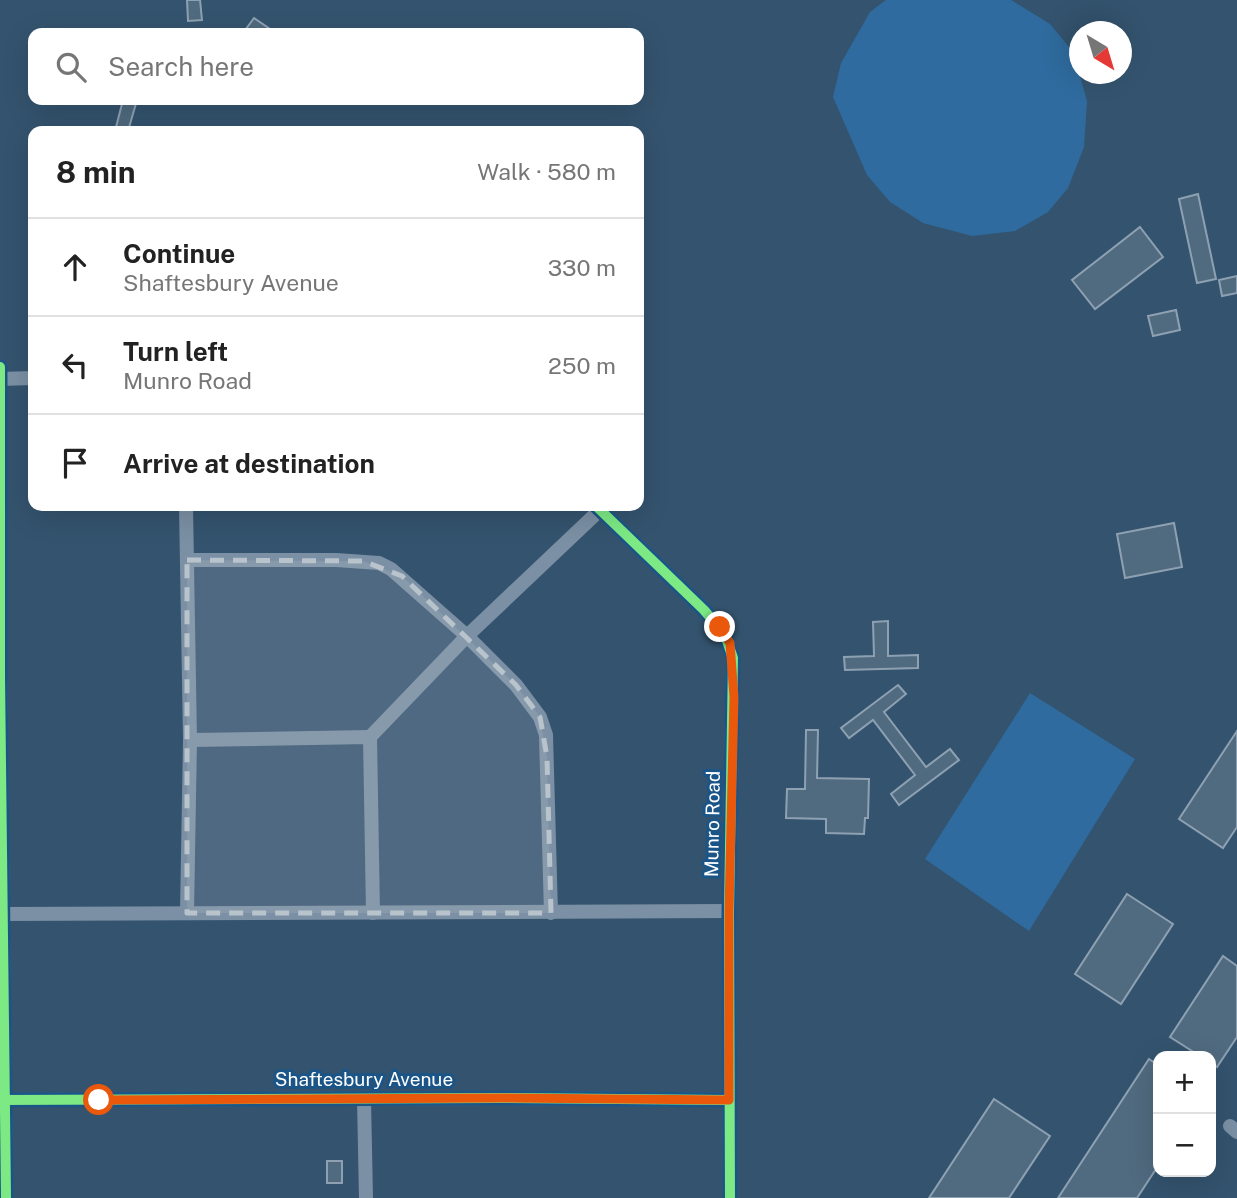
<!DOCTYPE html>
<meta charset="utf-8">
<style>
:root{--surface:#fff;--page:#f6f6f6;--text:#222;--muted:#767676;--line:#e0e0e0}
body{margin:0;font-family:"Public Sans",sans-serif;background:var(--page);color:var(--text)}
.controls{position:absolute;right:21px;bottom:21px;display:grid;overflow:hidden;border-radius:14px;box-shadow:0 7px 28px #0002}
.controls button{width:63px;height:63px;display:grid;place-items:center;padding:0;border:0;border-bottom:2px solid var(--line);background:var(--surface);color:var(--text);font:35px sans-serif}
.compass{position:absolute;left:1069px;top:21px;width:63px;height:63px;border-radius:50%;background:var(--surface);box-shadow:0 7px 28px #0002;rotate:142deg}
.stop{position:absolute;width:21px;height:21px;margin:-16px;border:5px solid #ea580c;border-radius:50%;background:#fff}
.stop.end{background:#ea580c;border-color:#fff;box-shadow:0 2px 7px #0008}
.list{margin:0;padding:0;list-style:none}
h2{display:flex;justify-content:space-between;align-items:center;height:91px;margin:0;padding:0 28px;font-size:30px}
h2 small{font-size:23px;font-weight:400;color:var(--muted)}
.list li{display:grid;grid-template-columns:46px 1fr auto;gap:21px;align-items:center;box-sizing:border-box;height:98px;padding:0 28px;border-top:2px solid var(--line)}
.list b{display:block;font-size:26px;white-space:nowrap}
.list p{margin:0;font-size:23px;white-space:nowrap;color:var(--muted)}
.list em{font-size:23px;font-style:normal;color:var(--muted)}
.icon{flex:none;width:38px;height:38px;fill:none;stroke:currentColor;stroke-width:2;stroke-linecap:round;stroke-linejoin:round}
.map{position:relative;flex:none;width:1237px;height:1198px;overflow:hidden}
.search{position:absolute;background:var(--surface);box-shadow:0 7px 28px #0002;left:28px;top:28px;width:616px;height:77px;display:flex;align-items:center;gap:18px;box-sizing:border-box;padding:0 24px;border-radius:14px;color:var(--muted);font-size:26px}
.panel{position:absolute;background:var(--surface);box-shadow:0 7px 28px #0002;left:28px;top:126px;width:616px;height:385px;border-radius:14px}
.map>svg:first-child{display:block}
.green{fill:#2f6b9e}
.building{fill:#506a7f;stroke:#8ea1b2;stroke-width:2}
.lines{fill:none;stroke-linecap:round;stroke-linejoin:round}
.street{stroke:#7b90a4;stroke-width:14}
.cycleway-casing{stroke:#1b5587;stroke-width:15}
.cycleway{stroke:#7ce984;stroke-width:10}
.route{stroke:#ea580c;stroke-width:9}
.marked{fill:#b8c3cc;fill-opacity:0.2;stroke:#b8c3cc;stroke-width:5;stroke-dasharray:14 9;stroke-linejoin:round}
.labels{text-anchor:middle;stroke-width:6;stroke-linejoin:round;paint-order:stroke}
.street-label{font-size:19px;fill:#fff;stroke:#1b5587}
</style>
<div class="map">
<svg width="1237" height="1198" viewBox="0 0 1237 1198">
<rect width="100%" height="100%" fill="#34536e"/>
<g class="green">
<path d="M886,0H1011L1050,24L1073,52L1087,101L1084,147L1068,188L1048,212L1015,231L972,236L923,223L890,202L867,175L833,97L841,63L870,12Z"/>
<path d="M1030,693L1135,759L1029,931L925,859Z"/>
</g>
<g class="building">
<path d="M187,0H200L202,20L188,21Z"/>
<path d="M254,18L276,33H243Z"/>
<path d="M123,100H137L128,131H115Z"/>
<path d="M1198,194L1216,279L1197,283L1179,199Z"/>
<path d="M1140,227L1163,257L1095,309L1072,280Z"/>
<path d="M1237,276V293L1222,296L1219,280Z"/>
<path d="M1176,310L1180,330L1153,336L1148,316Z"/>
<path d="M1174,523L1182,567L1125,578L1117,534Z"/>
<path d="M888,621V656L918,655V668L845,670L844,657L874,656L873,622Z"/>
<path d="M898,685L906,694L884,712L926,767L950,749L959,760L899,805L891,794L915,775L873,720L849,738L841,728Z"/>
<path d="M806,730H818L817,778L869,779L868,818H865L864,834L826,833V819L786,818L787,789H805Z"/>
<path d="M1237,731V827L1223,848L1179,819Z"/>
<path d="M1127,894L1173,924L1121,1004L1075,974Z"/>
<path d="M1223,956L1237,966V1037L1217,1067L1211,1063V1056H1200L1170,1037Z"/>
<path d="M1149,1059L1158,1065V1166L1137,1198H1058Z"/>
<path d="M994,1099L1050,1136L1009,1198H929Z"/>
<rect x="327" y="1161" width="15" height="22"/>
</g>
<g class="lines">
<g class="street">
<path d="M0,367V677L6,1198"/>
<path d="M0,379L33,378"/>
<path d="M186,506L190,740L187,913"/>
<path d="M596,506L704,610L725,635L733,658L729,911L730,1198"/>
<path d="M187,560H336L379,563L391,569L467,636L516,685L540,717L546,735L551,913"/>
<path d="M370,737L467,636L600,510"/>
<path d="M190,740L370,737L373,913"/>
<path d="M3,914L729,911"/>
<path d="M364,1099L366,1198"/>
<path d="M0,1100L497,1098L729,1100"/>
<path d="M1230,1126L1237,1132"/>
</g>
<defs>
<g id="cycleway">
<path d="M0,367V677L6,1198"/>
<path d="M596,506L704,610L725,635L733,658L729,911L730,1198"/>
<path d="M0,1100L497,1098L729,1100"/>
</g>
</defs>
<use href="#cycleway" class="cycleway-casing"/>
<use href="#cycleway" class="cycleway"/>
</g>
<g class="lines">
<path class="route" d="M99,1100L497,1098L729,1100V911L734,697L730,643L720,627"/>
</g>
<path class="marked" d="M187,560L363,561L402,576L516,685L540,717L547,757L551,913H187Z"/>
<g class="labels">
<g class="street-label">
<text transform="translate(712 824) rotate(-89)" y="7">Munro Road</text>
<text x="364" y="1086">Shaftesbury Avenue</text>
</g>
</g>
</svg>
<div class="controls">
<button>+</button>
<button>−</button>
</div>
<svg class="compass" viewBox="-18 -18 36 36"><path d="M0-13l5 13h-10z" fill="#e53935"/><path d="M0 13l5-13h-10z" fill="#767676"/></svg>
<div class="stop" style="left:99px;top:1100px"></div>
<div class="stop end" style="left:720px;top:627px"></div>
<div class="search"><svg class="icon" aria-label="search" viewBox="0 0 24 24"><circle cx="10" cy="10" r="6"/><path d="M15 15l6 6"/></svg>Search here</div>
<section class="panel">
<h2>8 min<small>Walk · 580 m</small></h2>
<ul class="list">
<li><svg class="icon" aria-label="ahead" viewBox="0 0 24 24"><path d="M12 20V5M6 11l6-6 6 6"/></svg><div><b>Continue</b><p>Shaftesbury Avenue</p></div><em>330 m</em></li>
<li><svg class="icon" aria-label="left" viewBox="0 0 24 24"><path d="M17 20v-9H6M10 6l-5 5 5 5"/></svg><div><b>Turn left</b><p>Munro Road</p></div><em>250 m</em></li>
<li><svg class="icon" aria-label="arrive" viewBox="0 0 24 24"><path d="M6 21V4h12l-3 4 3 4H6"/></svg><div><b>Arrive at destination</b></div></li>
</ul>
</section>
</div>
